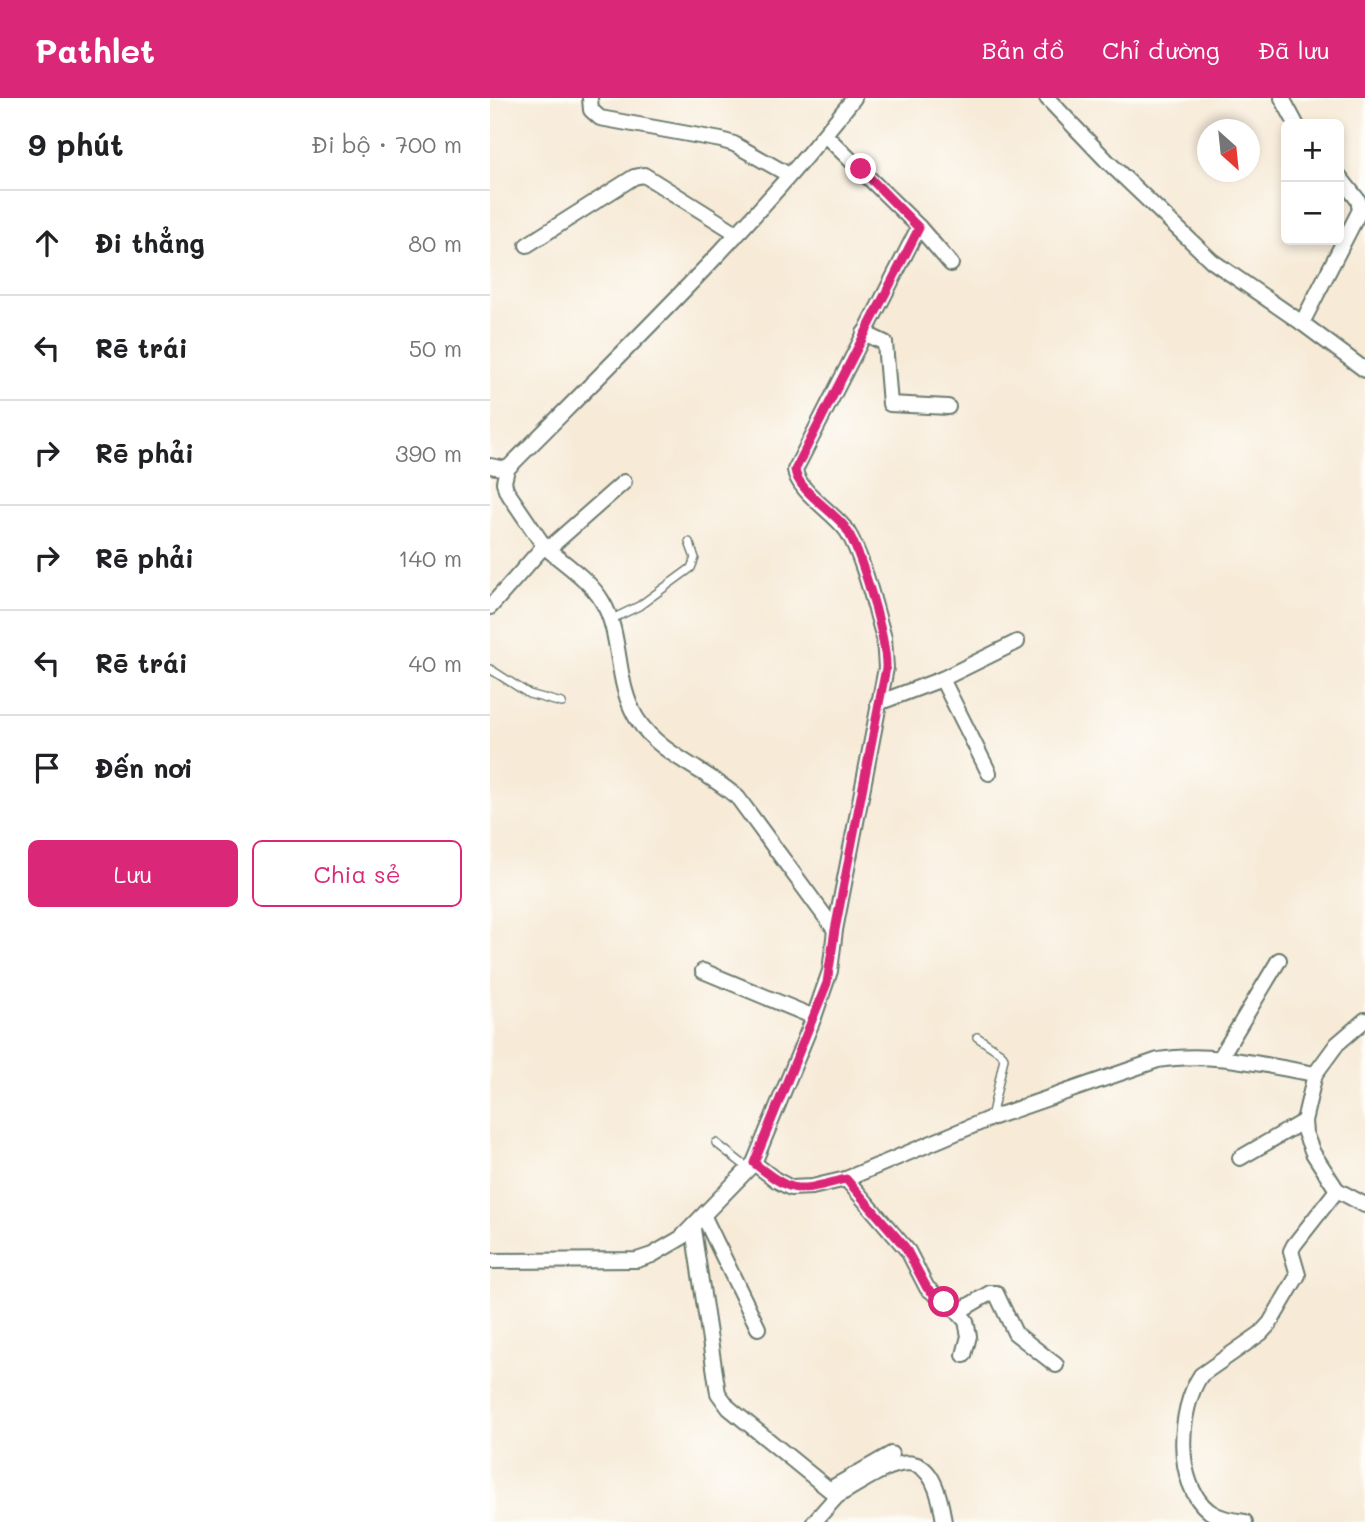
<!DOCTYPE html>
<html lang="vi">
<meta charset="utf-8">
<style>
:root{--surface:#fff;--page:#f6f6f6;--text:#202124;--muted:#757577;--line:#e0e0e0;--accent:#db2777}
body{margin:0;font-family:Mali,sans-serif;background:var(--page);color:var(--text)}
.controls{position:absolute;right:21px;top:21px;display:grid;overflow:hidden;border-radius:10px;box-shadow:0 4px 10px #0003}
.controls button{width:63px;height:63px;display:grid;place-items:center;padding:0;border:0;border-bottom:2px solid var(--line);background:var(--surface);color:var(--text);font:35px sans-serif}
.compass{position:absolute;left:707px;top:21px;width:63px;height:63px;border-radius:50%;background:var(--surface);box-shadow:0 4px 10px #0003;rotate:153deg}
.stop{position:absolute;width:21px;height:21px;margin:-16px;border:5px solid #db2777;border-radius:50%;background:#fff}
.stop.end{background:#db2777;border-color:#fff;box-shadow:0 2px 7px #0008}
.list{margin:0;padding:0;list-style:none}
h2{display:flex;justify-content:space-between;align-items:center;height:91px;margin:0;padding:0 28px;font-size:30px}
h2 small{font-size:23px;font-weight:400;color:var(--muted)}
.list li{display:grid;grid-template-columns:46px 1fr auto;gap:21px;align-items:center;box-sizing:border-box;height:105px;padding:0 28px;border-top:2px solid var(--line)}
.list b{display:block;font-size:26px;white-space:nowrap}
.list em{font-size:23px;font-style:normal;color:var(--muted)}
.actions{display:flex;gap:14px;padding:21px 28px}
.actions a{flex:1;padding:16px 0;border:2px solid var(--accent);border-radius:10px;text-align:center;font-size:24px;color:var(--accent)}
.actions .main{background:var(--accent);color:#fff}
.icon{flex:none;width:38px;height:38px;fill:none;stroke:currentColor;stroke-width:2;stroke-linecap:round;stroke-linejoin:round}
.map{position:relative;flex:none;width:875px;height:1424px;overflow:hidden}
header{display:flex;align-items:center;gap:42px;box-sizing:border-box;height:98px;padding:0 35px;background:var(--accent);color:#fff}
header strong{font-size:33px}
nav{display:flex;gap:38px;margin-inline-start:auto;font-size:24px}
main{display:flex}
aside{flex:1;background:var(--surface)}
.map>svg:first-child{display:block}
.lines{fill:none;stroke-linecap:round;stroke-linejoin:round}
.service-casing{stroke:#6b7a6d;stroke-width:10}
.minor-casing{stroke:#6b7a6d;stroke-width:18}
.service{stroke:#fff;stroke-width:7}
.minor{stroke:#fff;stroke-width:14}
.route{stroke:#db2777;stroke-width:9}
</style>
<header>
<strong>Pathlet</strong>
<nav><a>Bản đồ</a><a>Chỉ đường</a><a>Đã lưu</a></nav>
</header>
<main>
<aside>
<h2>9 phút<small>Đi bộ · 700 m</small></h2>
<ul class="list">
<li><svg class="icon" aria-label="ahead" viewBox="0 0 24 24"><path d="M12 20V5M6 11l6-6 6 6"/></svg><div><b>Đi thẳng</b></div><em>80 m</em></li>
<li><svg class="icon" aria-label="left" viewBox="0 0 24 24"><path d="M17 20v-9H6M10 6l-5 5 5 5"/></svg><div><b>Rẽ trái</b></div><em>50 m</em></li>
<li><svg class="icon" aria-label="right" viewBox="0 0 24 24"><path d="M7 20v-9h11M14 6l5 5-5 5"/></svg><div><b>Rẽ phải</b></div><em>390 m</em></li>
<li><svg class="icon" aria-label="right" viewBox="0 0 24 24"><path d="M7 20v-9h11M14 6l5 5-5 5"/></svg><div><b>Rẽ phải</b></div><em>140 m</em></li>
<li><svg class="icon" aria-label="left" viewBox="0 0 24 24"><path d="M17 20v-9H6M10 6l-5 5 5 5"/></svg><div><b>Rẽ trái</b></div><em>40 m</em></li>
<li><svg class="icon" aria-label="arrive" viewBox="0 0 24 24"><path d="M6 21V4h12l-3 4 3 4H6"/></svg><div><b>Đến nơi</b></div></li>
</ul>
<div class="actions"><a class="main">Lưu</a><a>Chia sẻ</a></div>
</aside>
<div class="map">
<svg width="875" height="1424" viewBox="0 0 875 1424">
<rect width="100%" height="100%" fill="#fdfcf7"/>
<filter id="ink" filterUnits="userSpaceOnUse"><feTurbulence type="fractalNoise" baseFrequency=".0143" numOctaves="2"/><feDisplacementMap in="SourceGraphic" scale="14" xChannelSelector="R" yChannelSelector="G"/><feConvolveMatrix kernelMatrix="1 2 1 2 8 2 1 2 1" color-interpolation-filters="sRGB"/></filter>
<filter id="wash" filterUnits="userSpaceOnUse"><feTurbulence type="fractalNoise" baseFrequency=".00686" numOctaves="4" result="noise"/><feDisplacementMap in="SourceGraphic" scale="28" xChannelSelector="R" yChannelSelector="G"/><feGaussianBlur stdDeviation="1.57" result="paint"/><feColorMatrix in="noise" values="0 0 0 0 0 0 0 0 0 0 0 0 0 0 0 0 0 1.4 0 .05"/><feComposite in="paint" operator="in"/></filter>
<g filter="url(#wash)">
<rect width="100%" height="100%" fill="#f7ead7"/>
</g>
<g filter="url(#ink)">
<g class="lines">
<defs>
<g id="service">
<path d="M120,522L149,508L201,470L205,460L199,444"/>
<path d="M0,571L39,596L72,605"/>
<path d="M487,939L511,955L514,960L501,1020"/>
<path d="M226,1045L258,1070"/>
</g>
<g id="minor">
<path d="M100,0L101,12L110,20L231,42L244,46L299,77"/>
<path d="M557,0L617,63L722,163L812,225L875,272"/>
<path d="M792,0L806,26"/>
<path d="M429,129L461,166"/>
<path d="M37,147L144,79L154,77L248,136"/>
<path d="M812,225L870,112L868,102L849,78"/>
<path d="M374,235L395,245L400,306L458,309"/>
<path d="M0,368L17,371C136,251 259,133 364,0"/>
<path d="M54,448C73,465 99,481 112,503C133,537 124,584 147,621C171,658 216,671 248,700L345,832"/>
<path d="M58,451L134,384"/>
<path d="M0,509L54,448L16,392L14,384L17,371"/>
<path d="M452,581L499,675"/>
<path d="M388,605L452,581L527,544"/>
<path d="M213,873L324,919"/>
<path d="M875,922L847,946L825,976L814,1023L815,1035L823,1055L847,1092L875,1107"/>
<path d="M730,960L789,862"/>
<path d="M750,1060L814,1023"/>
<path d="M264,1065L286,1082L301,1090L322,1089L356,1081L501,1020L668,962C721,953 773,967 825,976"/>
<path d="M356,1081L418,1153L437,1190L468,1214L476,1223L479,1238L474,1257"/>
<path d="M214,1119L268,1230"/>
<path d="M203,1131L228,1295L239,1310L347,1398L324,1424"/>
<path d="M0,1163L147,1162L162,1157L191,1140L264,1065L324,919L340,873L345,832L396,570L394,540C385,510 373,458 357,433C344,414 308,394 305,372L429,129L335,37"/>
<path d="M468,1214L500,1195H506L525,1235L566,1267"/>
<path d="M345,1388L401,1356"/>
<path d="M347,1398C402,1366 441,1334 454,1424"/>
<path d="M755,1424C743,1422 730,1421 719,1413C684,1386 688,1311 711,1277L771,1235L780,1225L808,1177L801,1153L804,1147L847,1092"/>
</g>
</defs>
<use href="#service" class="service-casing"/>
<use href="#minor" class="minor-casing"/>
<use href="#service" class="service"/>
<use href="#minor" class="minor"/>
</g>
</g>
<g class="lines" filter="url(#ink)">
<path class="route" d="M371,71L429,130L305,372C308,393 342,412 355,429C371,452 397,542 396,570L345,832L337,885L264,1065C305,1098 307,1093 356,1081L415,1149L437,1190L454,1204"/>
</g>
</svg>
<div class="controls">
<button>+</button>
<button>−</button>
</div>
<svg class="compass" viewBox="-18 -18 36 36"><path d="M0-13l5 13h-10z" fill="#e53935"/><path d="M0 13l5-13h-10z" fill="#757577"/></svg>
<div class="stop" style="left:454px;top:1204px"></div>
<div class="stop end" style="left:371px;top:71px"></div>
</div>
</main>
